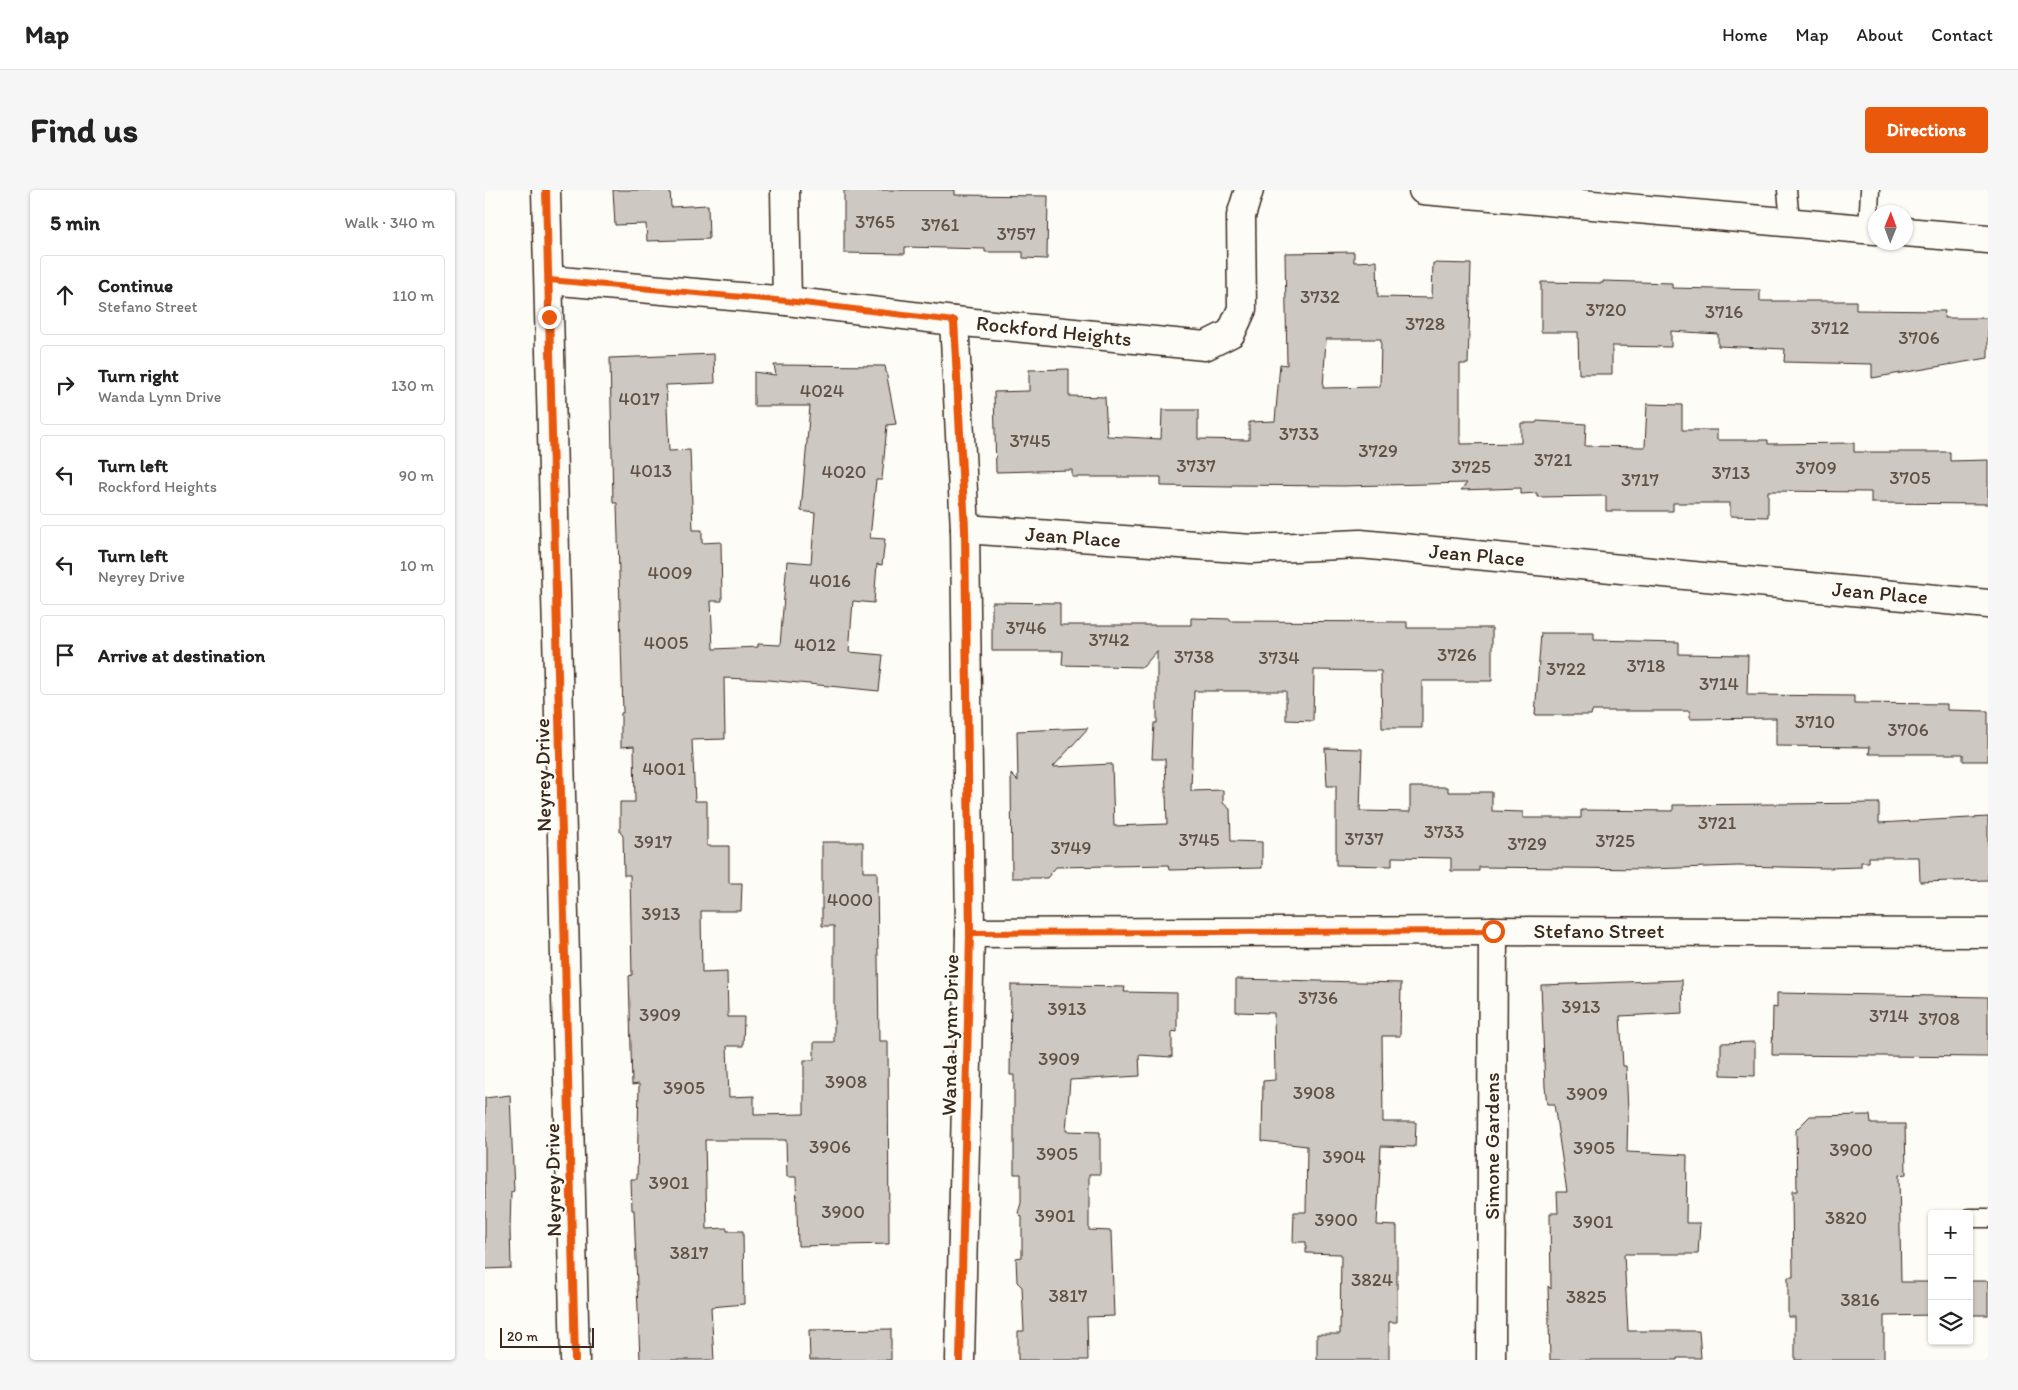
<!DOCTYPE html>
<meta charset="utf-8">
<style>
:root{--surface:#fff;--page:#f6f6f6;--text:#222;--muted:#767676;--line:#e0e0e0;--accent:#ea580c}
body{margin:0;font-family:Itim,sans-serif;background:var(--page);color:var(--text)}
.controls{position:absolute;right:15px;bottom:15px;display:grid;overflow:hidden;border-radius:5px;box-shadow:0 1px 4px #0004}
.controls button{width:45px;height:45px;display:grid;place-items:center;padding:0;border:0;border-bottom:1px solid var(--line);background:var(--surface);color:var(--text);font:25px sans-serif}
.compass{position:absolute;left:1383px;top:15px;width:45px;height:45px;border-radius:50%;background:var(--surface);box-shadow:0 1px 4px #0004;rotate:1deg}
.scale{position:absolute;left:15px;bottom:12px;width:94px;box-sizing:border-box;padding-left:5px;border:2px solid #3b2a1e;border-top:0;font-size:14px;line-height:18px;white-space:nowrap;color:#3b2a1e;-webkit-text-stroke:4px #fdfcf7;paint-order:stroke}
.stop{position:absolute;width:15px;height:15px;margin:-11px;border:4px solid #ea580c;border-radius:50%;background:#fff}
.stop.end{background:#ea580c;border-color:#fff;box-shadow:0 1px 5px #0008}
.list{margin:0;padding:0;list-style:none}
h2{display:flex;justify-content:space-between;align-items:center;height:65px;margin:0;padding:0 20px;font-size:21px}
h2 small{font-size:16px;font-weight:400;color:var(--muted)}
.list li{display:grid;grid-template-columns:32px 1fr auto;gap:15px;align-items:center;box-sizing:border-box;height:80px;margin:0 10px 10px;padding:0 10px;border:1px solid var(--line);border-radius:5px}
.list b{display:block;font-size:19px;white-space:nowrap}
.list p{margin:0;font-size:16px;white-space:nowrap;color:var(--muted)}
.list em{font-size:16px;font-style:normal;color:var(--muted)}
.icon{flex:none;width:28px;height:28px;fill:none;stroke:currentColor;stroke-width:2;stroke-linecap:round;stroke-linejoin:round}
.map{position:relative;flex:none;width:1503px;height:1170px;overflow:hidden;border-radius:5px}
header{display:flex;align-items:center;gap:30px;box-sizing:border-box;height:70px;padding:0 25px;background:var(--surface);border-bottom:1px solid var(--line)}
header strong{font-size:24px}
nav{display:flex;gap:28px;margin-inline-start:auto;font-size:18px}
.intro{display:flex;align-items:center;justify-content:space-between;box-sizing:border-box;height:120px;padding:0 30px}
h1{margin:0;font-size:35px}
.button{padding:12px 22px;border-radius:5px;background:var(--accent);color:#fff;font-size:18px;font-weight:700}
main{display:flex;gap:30px;padding:0 30px}
aside{flex:1;background:var(--surface);border-radius:5px;box-shadow:0 1px 4px #0004}
.map>svg:first-child{display:block}
.building{fill:#cdc8c2;stroke:#3b2a1e;fill-rule:evenodd}
.lines{fill:none;stroke-linecap:round;stroke-linejoin:round}
.service-casing{stroke:#3b2a1e;stroke-width:21}
.minor-casing{stroke:#3b2a1e;stroke-width:31}
.service{stroke:#fdfcf7;stroke-width:18}
.minor{stroke:#fdfcf7;stroke-width:28}
.cycleway-casing{stroke:#fdfcf7;stroke-width:11}
.cycleway{stroke:#e8590c;stroke-width:8}
.route{stroke:#ea580c;stroke-width:6}
.labels{text-anchor:middle;stroke-width:4.5;stroke-linejoin:round;paint-order:stroke}
.number-label{font-size:19px;fill:#605247}
.street-label{font-size:21px;fill:#3b2a1e;stroke:#fdfcf7}
</style>
<header>
<strong>Map</strong>
<nav><a>Home</a><a>Map</a><a>About</a><a>Contact</a></nav>
</header>
<div class="intro"><h1>Find us</h1><a class="button">Directions</a></div>
<main>
<aside>
<h2>5 min<small>Walk · 340 m</small></h2>
<ul class="list">
<li><svg class="icon" aria-label="ahead" viewBox="0 0 24 24"><path d="M12 20V5M6 11l6-6 6 6"/></svg><div><b>Continue</b><p>Stefano Street</p></div><em>110 m</em></li>
<li><svg class="icon" aria-label="right" viewBox="0 0 24 24"><path d="M7 20v-9h11M14 6l5 5-5 5"/></svg><div><b>Turn right</b><p>Wanda Lynn Drive</p></div><em>130 m</em></li>
<li><svg class="icon" aria-label="left" viewBox="0 0 24 24"><path d="M17 20v-9H6M10 6l-5 5 5 5"/></svg><div><b>Turn left</b><p>Rockford Heights</p></div><em>90 m</em></li>
<li><svg class="icon" aria-label="left" viewBox="0 0 24 24"><path d="M17 20v-9H6M10 6l-5 5 5 5"/></svg><div><b>Turn left</b><p>Neyrey Drive</p></div><em>10 m</em></li>
<li><svg class="icon" aria-label="arrive" viewBox="0 0 24 24"><path d="M6 21V4h12l-3 4 3 4H6"/></svg><div><b>Arrive at destination</b></div></li>
</ul>
</aside>
<div class="map">
<svg width="1503" height="1170" viewBox="0 0 1503 1170">
<rect width="100%" height="100%" fill="#fdfcf7"/>
<filter id="ink" filterUnits="userSpaceOnUse"><feTurbulence type="fractalNoise" baseFrequency=".02" numOctaves="2"/><feDisplacementMap in="SourceGraphic" scale="10" xChannelSelector="R" yChannelSelector="G"/><feConvolveMatrix kernelMatrix="1 2 1 2 8 2 1 2 1" color-interpolation-filters="sRGB"/></filter>
<g filter="url(#ink)">
<g class="building">
<path d="M128,0H185L186,17L223,15L224,49L162,51L161,34L130,35Z"/>
<path d="M359,0H470V5L563,6L562,69L538,68V62H500V59L420,57V64L359,63Z"/>
<path d="M869,62V72L892,71L893,107L947,108L948,73L986,74L983,174H975V254L1036,253V233H1051L1052,231L1101,234L1100,256L1160,257L1162,214L1197,215V240H1232V250H1283V254L1369,253V262H1465V271L1503,270V314L1386,313V302L1283,301V327L1245,326V313H1188V321H1121V306L1052,307V303L1036,304V298L976,300L982,293L858,296L747,295V297L676,296V287H587V280L511,282L509,202L544,201V180L584,179V206L620,207L622,246L676,249L677,220H713V249L764,250V232L790,231L795,174L802,175L800,63ZM841,149H896L895,197L838,198Z"/>
<path d="M1118,91L1187,93V98L1275,100V111H1371V120L1460,121L1459,128H1503V168L1387,188V174L1299,172L1300,159L1233,156V144L1186,141V157L1127,156V184H1094L1093,142H1056V92L1118,93Z"/>
<path d="M229,164L230,193L181,195L184,261L205,260L208,340H217V353L236,352L237,411H226L228,459L273,457V454L295,455L302,371L326,373L330,323L316,321L325,216H269V182L291,185L289,175L400,176L411,234L402,235L397,290H391L385,348L400,349L397,375L392,374L389,413L368,411L364,462L398,465L394,501L284,490L239,488L240,549L207,550L210,611H222V656H244V693H257L256,721H216L217,783L242,782L243,827H259L258,856H242L244,907L269,906V925L319,924V870H329V852H349V736H337V652H378V682H392L394,851H403L404,1054L313,1056L311,987H302L301,950H220L222,1039L242,1038V1041H258L259,1114L226,1117L229,1170H155L149,1020H147L146,989H152L154,894L147,895L144,786L147,785L145,685H139L138,646L135,642V612H150L149,556L136,557V523H138L132,313H128L125,168Z"/>
<path d="M507,412L575,413V435H706V428L745,429V431L922,432V438H1007V491H937V538H897L896,481L829,480L828,531L801,530V501H709L706,601L738,600V613L745,619L746,651L777,652V678L684,680L683,675L571,677L562,688H527L526,584L533,591L532,541L603,538L568,577L627,574L629,636L682,634L680,569H667L669,533H672V461L658,477L577,475L578,461H507Z"/>
<path d="M1056,443H1109V450L1194,452V464L1263,465L1262,505L1369,506V513L1462,514V520L1503,521V571H1478V564H1384L1385,557L1291,556V528L1205,529V521H1107L1106,525H1050Z"/>
<path d="M840,558L877,559L875,621L925,622V597H963V602H1007V621L1038,622V628H1096V620L1188,621V615L1394,613V633L1503,627V690L1435,692L1434,667H1384V672H1376V677L1342,678L1253,676L1164,679L994,677V681H966V668L907,667V676L851,675V596H842Z"/>
<path d="M751,789L916,793L915,846H897L898,932H931L930,957L896,956L892,1035L912,1036V1132H904V1170H832V1144H855L856,1064L821,1063V1052H808L809,1022H821L822,956L777,951L778,891L790,890L789,823L751,822Z"/>
<path d="M1197,790L1198,823L1135,826L1138,876H1141L1143,921L1142,962L1202,965L1201,1033H1215L1213,1064H1139L1143,1141H1214L1216,1168H1192V1170H1065L1063,1096L1066,1099L1065,1023H1073L1072,1002H1082L1069,914H1062L1060,897L1056,795Z"/>
<path d="M526,795L640,797L639,802L692,803V842L687,841V867L654,865L655,886L585,890L581,941L615,942V984H604V1040L626,1041L629,1126L602,1127L603,1170H533V1141H539L537,1097L532,1092L531,1068L537,1067V1027L533,1023L536,1013V984H529V885H525Z"/>
<path d="M1292,803L1503,807V867L1287,865L1288,817L1292,818Z"/>
<path d="M1270,852V886L1236,885V853Z"/>
<path d="M25,905L29,1001L26,1002L25,1038L26,1078L0,1079V908Z"/>
<path d="M1385,925L1386,934H1420L1421,984L1414,985L1416,1092H1447V1125L1399,1126V1170H1310V1127H1303V1087H1308L1307,1001H1312L1311,940L1325,926Z"/>
<rect x="1484" y="1091" width="19" height="34"/>
<path d="M406,1139V1170H325L324,1140Z"/>
</g>
<g class="lines">
<defs>
<g id="service">
<path d="M1302,0L1305,32"/>
<path d="M1383,39L1385,0"/>
<path d="M1484,1028H1503"/>
</g>
<g id="minor">
<path d="M61,0L90,1170"/>
<path d="M300,0L302,111"/>
<path d="M938,0L1390,40"/>
<path d="M1420,42L1503,49"/>
<path d="M64,90L302,111L469,131L720,156L746,143L757,119L756,26L764,0"/>
<path d="M469,131L480,339L485,743L475,1170"/>
<path d="M480,339L767,359L875,354L1503,414"/>
<path d="M485,743L1008,741L1503,743"/>
<path d="M1006,1170L1008,741"/>
</g>
</defs>
<use href="#service" class="service-casing"/>
<use href="#minor" class="minor-casing"/>
<use href="#service" class="service"/>
<use href="#minor" class="minor"/>
<defs>
<g id="cycleway">
<path d="M61,0L90,1170"/>
<path d="M469,131L480,339L485,743L475,1170"/>
</g>
</defs>
<use href="#cycleway" class="cycleway-casing"/>
<use href="#cycleway" class="cycleway"/>
</g>
</g>
<g class="lines" filter="url(#ink)">
<path class="route" d="M64,127V90L302,111L469,131L480,339L485,743L1008,741"/>
</g>
<g class="labels">
<g class="number-label">
<text x="390" y="38">3765</text>
<text x="455" y="41">3761</text>
<text x="531" y="50">3757</text>
<text x="835" y="113">3732</text>
<text x="1121" y="126">3720</text>
<text x="1239" y="128">3716</text>
<text x="940" y="140">3728</text>
<text x="1345" y="144">3712</text>
<text x="1434" y="154">3706</text>
<text x="337" y="207">4024</text>
<text x="154" y="215">4017</text>
<text x="814" y="250">3733</text>
<text x="545" y="257">3745</text>
<text x="893" y="267">3729</text>
<text x="1068" y="276">3721</text>
<text x="711" y="282">3737</text>
<text x="986" y="283">3725</text>
<text x="1331" y="284">3709</text>
<text x="166" y="287">4013</text>
<text x="359" y="288">4020</text>
<text x="1246" y="289">3713</text>
<text x="1425" y="294">3705</text>
<text x="1155" y="296">3717</text>
<text x="185" y="389">4009</text>
<text x="345" y="397">4016</text>
<text x="541" y="444">3746</text>
<text x="624" y="456">3742</text>
<text x="181" y="459">4005</text>
<text x="330" y="461">4012</text>
<text x="972" y="471">3726</text>
<text x="709" y="473">3738</text>
<text x="794" y="474">3734</text>
<text x="1161" y="482">3718</text>
<text x="1081" y="485">3722</text>
<text x="1234" y="500">3714</text>
<text x="1330" y="538">3710</text>
<text x="1423" y="546">3706</text>
<text x="179" y="585">4001</text>
<text x="1232" y="639">3721</text>
<text x="959" y="648">3733</text>
<text x="879" y="655">3737</text>
<text x="714" y="656">3745</text>
<text x="1130" y="657">3725</text>
<text x="168" y="658">3917</text>
<text x="1042" y="660">3729</text>
<text x="586" y="664">3749</text>
<text x="365" y="716">4000</text>
<text x="176" y="730">3913</text>
<text x="833" y="814">3736</text>
<text x="1096" y="823">3913</text>
<text x="582" y="825">3913</text>
<text x="175" y="831">3909</text>
<text x="1404" y="832">3714</text>
<text x="1454" y="835">3708</text>
<text x="574" y="875">3909</text>
<text x="361" y="898">3908</text>
<text x="199" y="904">3905</text>
<text x="829" y="909">3908</text>
<text x="1102" y="910">3909</text>
<text x="345" y="963">3906</text>
<text x="1109" y="964">3905</text>
<text x="1366" y="966">3900</text>
<text x="572" y="970">3905</text>
<text x="859" y="973">3904</text>
<text x="184" y="999">3901</text>
<text x="358" y="1028">3900</text>
<text x="570" y="1032">3901</text>
<text x="1361" y="1034">3820</text>
<text x="851" y="1036">3900</text>
<text x="1108" y="1038">3901</text>
<text x="204" y="1069">3817</text>
<text x="887" y="1096">3824</text>
<text x="583" y="1112">3817</text>
<text x="1101" y="1113">3825</text>
<text x="1375" y="1116">3816</text>
</g>
<g class="street-label">
<text transform="translate(569 141) rotate(6)" y="7">Rockford Heights</text>
<text transform="translate(588 347) rotate(4)" y="7">Jean Place</text>
<text transform="translate(992 365) rotate(5)" y="7">Jean Place</text>
<text transform="translate(1395 403) rotate(5)" y="7">Jean Place</text>
<text transform="translate(58 585) rotate(-91)" y="7">Neyrey Drive</text>
<text x="1114" y="748">Stefano Street</text>
<text transform="translate(465 845) rotate(-89)" y="7">Wanda Lynn Drive</text>
<text transform="translate(1007 956) rotate(-90)" y="7">Simone Gardens</text>
<text transform="translate(68 990) rotate(-91)" y="7">Neyrey Drive</text>
</g>
</g>
</svg>
<div class="controls">
<button>+</button>
<button>−</button>
<button><svg class="icon" aria-label="layers" viewBox="0 0 24 24"><path d="M12 4l9 5-9 5-9-5zM3 14l9 5 9-5"/></svg></button>
</div>
<svg class="compass" viewBox="-18 -18 36 36"><path d="M0-13l5 13h-10z" fill="#e53935"/><path d="M0 13l5-13h-10z" fill="#767676"/></svg>
<div class="scale">20 m</div>
<div class="stop" style="left:1008px;top:741px"></div>
<div class="stop end" style="left:64px;top:127px"></div>
</div>
</main>
